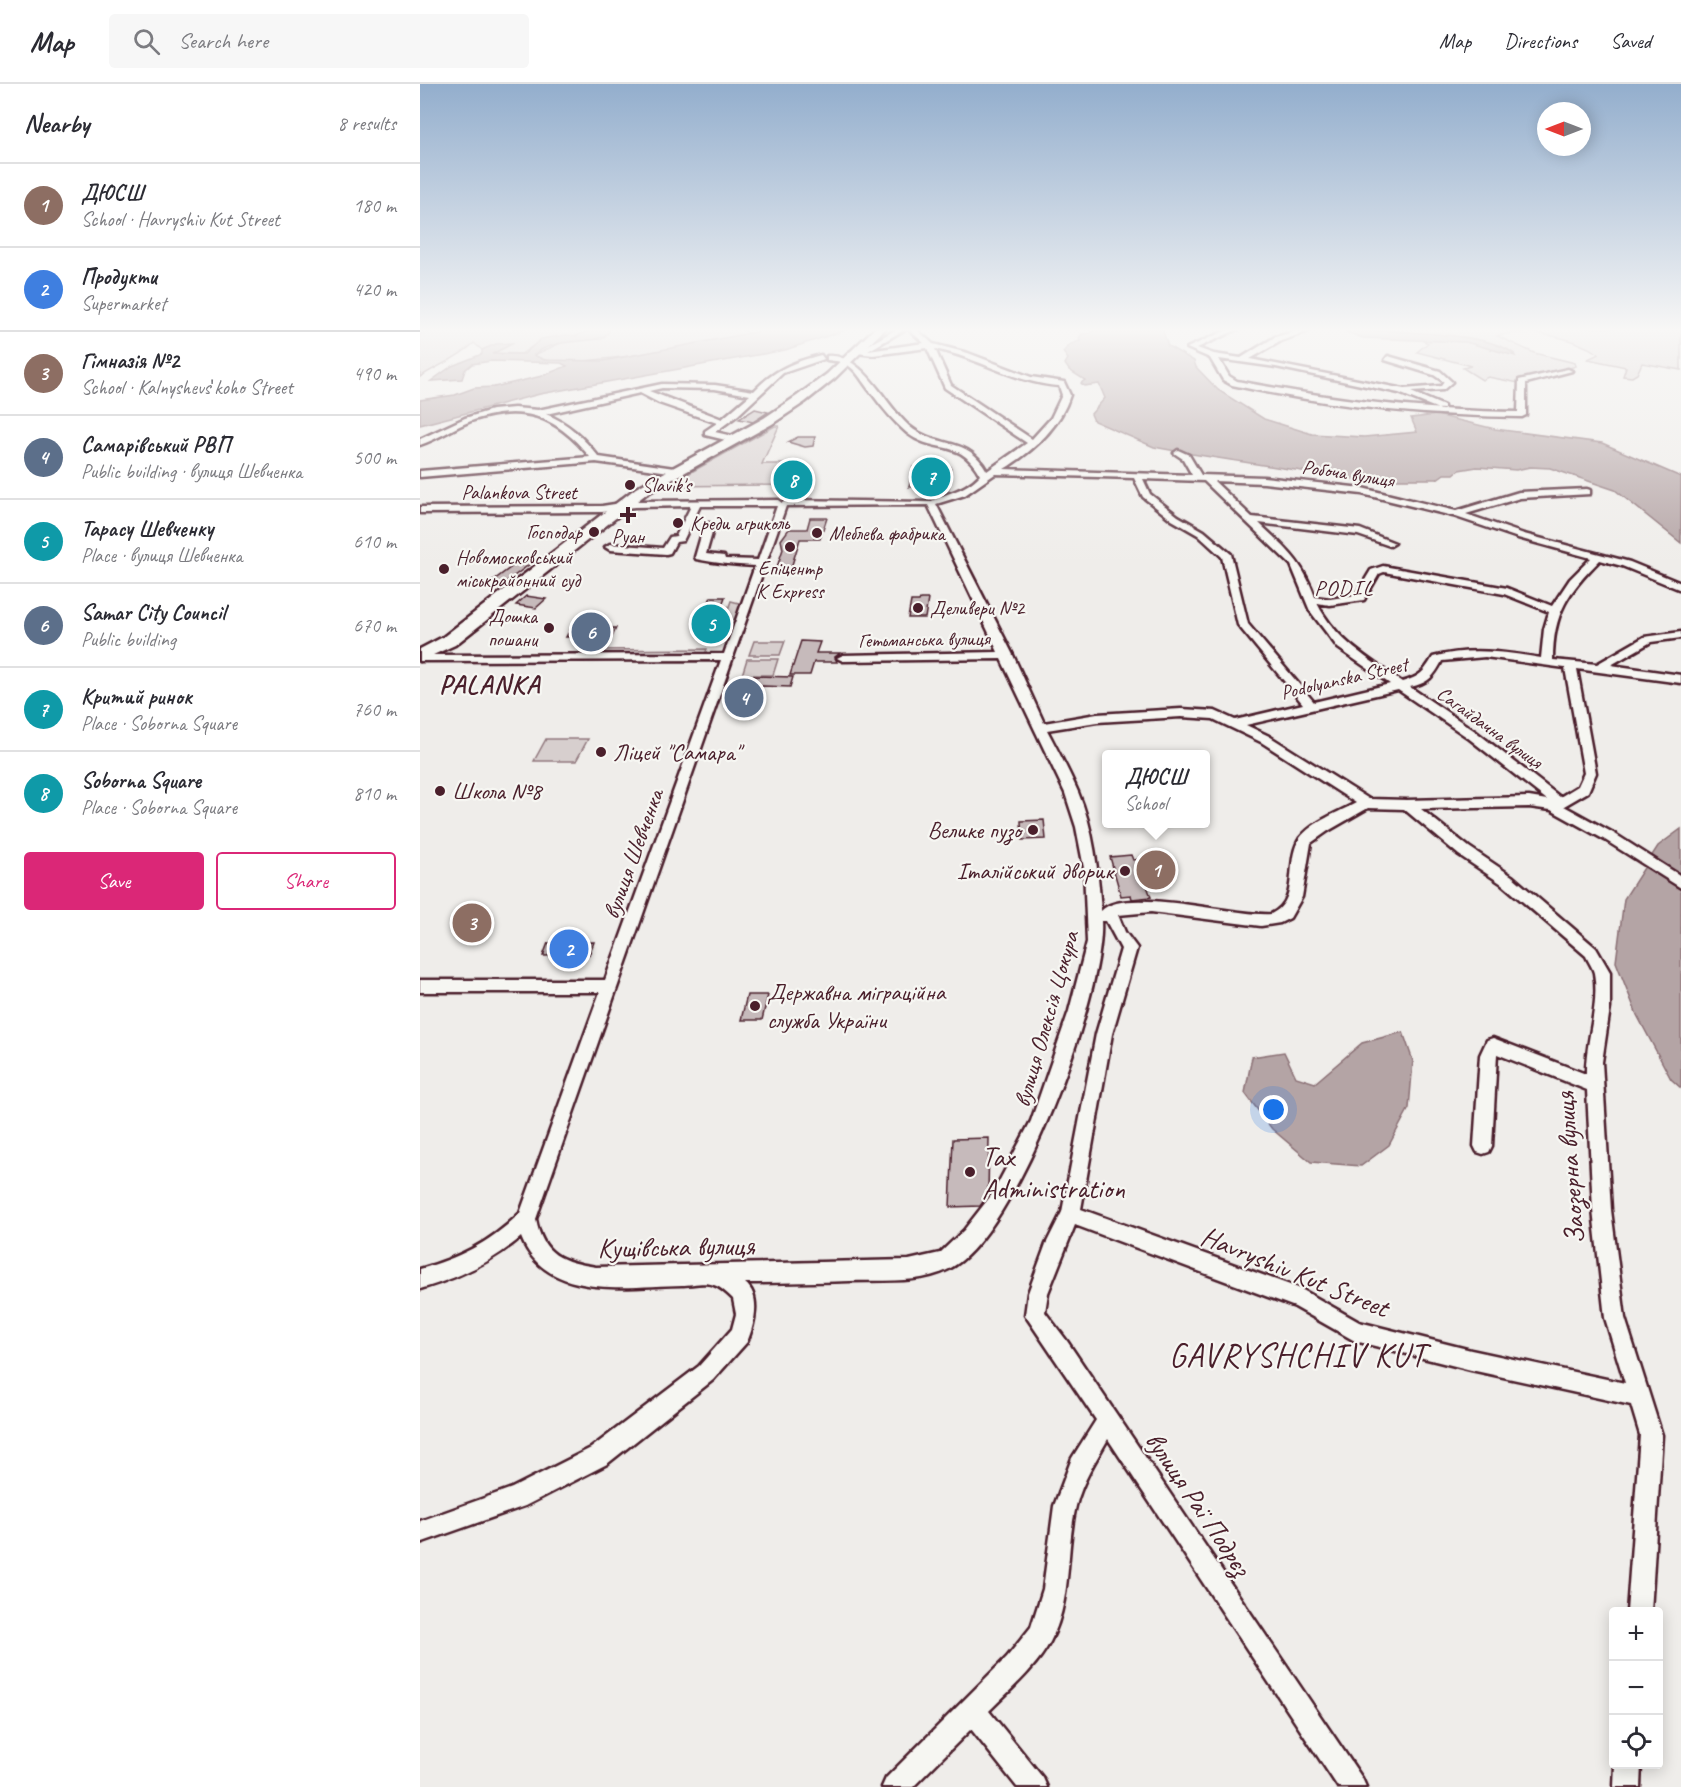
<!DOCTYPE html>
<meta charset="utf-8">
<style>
:root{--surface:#fff;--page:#f7f7f7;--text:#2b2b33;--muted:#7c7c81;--line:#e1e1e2;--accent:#db2777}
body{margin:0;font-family:Caveat,sans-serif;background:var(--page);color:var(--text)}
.controls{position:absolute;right:18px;bottom:18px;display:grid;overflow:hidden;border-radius:6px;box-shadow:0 3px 15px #0003}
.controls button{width:54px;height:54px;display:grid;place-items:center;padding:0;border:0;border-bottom:2px solid var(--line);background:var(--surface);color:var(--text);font:30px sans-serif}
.compass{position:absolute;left:1117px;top:18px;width:54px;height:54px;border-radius:50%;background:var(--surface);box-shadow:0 3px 15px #0003;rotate:270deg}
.you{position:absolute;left:854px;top:1026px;width:21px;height:21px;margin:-15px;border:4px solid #fff;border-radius:50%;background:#1a73e8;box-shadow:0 0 0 9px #1a73e833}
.badge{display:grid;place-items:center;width:39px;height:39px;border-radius:50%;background:var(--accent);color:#fff;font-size:20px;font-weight:700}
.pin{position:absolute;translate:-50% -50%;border:3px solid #fff;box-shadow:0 2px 6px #0006}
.popup{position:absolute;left:682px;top:666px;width:108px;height:78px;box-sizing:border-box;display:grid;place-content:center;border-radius:6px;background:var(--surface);filter:drop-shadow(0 2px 4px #0005);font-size:20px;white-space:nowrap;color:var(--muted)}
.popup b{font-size:22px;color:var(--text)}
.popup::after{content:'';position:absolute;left:50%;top:100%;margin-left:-12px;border:12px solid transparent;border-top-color:var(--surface)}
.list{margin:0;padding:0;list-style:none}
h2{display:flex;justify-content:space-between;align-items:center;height:78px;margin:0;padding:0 24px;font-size:26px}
h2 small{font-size:20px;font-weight:400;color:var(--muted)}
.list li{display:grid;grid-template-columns:39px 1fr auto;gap:18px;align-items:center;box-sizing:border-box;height:84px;padding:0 24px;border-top:2px solid var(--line)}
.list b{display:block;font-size:22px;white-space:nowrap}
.list p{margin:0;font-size:20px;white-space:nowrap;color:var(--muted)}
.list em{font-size:20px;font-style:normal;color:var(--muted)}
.actions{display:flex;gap:12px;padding:18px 24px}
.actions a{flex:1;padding:14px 0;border:2px solid var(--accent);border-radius:6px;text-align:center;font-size:21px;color:var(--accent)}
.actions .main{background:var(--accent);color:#fff}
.icon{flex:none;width:33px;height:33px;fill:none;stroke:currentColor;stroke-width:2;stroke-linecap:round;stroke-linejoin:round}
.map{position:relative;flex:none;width:1261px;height:1703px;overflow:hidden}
header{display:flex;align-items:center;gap:36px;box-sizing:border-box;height:84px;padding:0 30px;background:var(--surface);border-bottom:2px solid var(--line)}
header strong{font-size:28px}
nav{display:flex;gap:33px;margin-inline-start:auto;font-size:21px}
.search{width:420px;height:54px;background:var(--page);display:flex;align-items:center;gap:15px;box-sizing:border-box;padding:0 21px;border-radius:6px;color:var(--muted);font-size:22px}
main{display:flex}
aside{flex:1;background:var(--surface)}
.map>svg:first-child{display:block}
.green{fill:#d7cfce;stroke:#90777c;stroke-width:1.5}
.water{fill:#b4a4a5;stroke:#8a6f74;stroke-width:1.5}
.building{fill:#c6babb;stroke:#4a1f2b;stroke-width:1.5}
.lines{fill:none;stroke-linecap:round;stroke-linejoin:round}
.minor-casing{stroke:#4a1f2b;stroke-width:5}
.highway-casing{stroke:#4a1f2b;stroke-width:5}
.minor{fill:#f6f6f2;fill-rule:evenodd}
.highway{fill:#f6f6f2;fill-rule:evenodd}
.poi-dot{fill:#4a1f2b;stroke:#f6f6f2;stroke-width:2}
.labels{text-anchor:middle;stroke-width:4.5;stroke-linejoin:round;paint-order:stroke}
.far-street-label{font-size:20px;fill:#4a1f2b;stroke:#f6f6f2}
.far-poi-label{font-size:20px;fill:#4a1f2b;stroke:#f6f6f2;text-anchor:start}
.far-quarter-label{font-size:22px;letter-spacing:1.5px;fill:#4a1f2b;stroke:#f6f6f2}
.poi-label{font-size:24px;fill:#4a1f2b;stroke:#f6f6f2;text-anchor:start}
.street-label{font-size:24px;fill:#4a1f2b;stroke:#f6f6f2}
.far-district-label{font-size:26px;font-weight:bold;letter-spacing:1.5px;fill:#4a1f2b;stroke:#f6f6f2}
.near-poi-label{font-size:28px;fill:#4a1f2b;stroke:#f6f6f2;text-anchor:start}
.near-street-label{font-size:28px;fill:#4a1f2b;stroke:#f6f6f2}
.near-quarter-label{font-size:33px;letter-spacing:1.5px;fill:#4a1f2b;stroke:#f6f6f2}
</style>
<header>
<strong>Map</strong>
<div class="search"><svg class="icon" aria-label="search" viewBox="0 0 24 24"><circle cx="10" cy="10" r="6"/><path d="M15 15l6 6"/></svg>Search here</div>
<nav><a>Map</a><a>Directions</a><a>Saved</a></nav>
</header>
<main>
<aside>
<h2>Nearby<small>8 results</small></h2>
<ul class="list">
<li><span class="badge" style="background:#8d6e63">1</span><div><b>ДЮСШ</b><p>School · Havryshiv Kut Street</p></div><em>180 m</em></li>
<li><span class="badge" style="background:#3f7fe0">2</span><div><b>Продукти</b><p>Supermarket</p></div><em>420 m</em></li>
<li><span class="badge" style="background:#8d6e63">3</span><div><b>Гімназія №2</b><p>School · Kalnyshevsʹkoho Street</p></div><em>490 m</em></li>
<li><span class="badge" style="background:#5c6f8a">4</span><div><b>Самарівський РВП</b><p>Public building · вулиця Шевченка</p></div><em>500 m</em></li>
<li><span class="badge" style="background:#0f9aa8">5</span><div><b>Тарасу Шевченку</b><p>Place · вулиця Шевченка</p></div><em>610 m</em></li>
<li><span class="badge" style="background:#5c6f8a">6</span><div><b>Samar City Council</b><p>Public building</p></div><em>670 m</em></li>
<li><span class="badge" style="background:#0f9aa8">7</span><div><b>Критий ринок</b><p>Place · Soborna Square</p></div><em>760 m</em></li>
<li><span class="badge" style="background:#0f9aa8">8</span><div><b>Soborna Square</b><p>Place · Soborna Square</p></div><em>810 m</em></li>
</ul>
<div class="actions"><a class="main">Save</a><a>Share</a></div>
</aside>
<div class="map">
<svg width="1261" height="1703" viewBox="0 0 1261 1703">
<rect width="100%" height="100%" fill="#efedea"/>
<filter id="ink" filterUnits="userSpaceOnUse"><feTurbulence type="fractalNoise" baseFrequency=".0167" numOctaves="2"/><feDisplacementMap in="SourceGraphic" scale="12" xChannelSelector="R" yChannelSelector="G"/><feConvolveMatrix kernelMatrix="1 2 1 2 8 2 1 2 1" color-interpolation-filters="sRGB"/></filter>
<g filter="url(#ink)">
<g class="green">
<path d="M28,244H175L156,252L125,254L101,270L71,269L93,259L75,261L62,266L54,259C37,275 20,280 0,293V250Z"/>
<path d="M186,244H316L332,250C296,256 138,292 114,271L145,257L182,255L189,247Z"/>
<path d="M959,244H1261V286L1222,279L1217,290L1212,293L1203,292L1206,283L1168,275L1179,270C1153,253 1107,243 1077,252L1114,269L1155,279L1156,282L1099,299L1068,293L1062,296L1043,284L1051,282L997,268L1008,259L999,255L1046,258L1095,270C1061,246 1000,253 959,244Z"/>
<path d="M355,342H359L342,380H368L360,401L246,402Z"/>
<path d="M311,517L323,520L310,552L297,556Z"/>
<path d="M334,557H365L360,571H329Z"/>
<path d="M287,565L285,570H169L172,566Z"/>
<path d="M327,575H358L353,591H322Z"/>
<path d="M126,655H168L156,677H114Z"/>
</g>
<g class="water">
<path d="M175,244H189V248C177,263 135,251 114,271L124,276L183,277L357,244H432L365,266L120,310L0,341V316L35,311L54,304L74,303L122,292L147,282L141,279L71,277L52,280L45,286L42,295L11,297L32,282L62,270V266L76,260L94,259L72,270H104L121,255L146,251L156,252Z"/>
<path d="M674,244H742L748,262L774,277L776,283L798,306L844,335L892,350L944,353L997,348L991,334L1017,331L1075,345L1182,359L1261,393V459L1195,406L1130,384L1110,383L1096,386L1057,383L1039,386L1034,390H1024L1017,395H934L772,370L734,363L674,337L671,330L685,314L679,300L664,302L661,299L665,296L649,286L645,280L648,275L643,268L651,260L660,257L659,254L662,250L671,249Z"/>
<path d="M931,246C962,247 1079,248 1095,272L1046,258L943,254L926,248Z"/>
<path d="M1261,745V1004L1251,995L1217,931L1196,878L1204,815L1238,762Z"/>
<path d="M983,948L993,977L989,1024L969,1061L941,1082L891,1078L852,1045L825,1009L832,973L864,968L876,993L895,999L942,959Z"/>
</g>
<g class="building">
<path d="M335,325L348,328L333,338L319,335Z"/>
<path d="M378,353H395L393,362L385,363L368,358Z"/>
<path d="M493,383H531L529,403H489Z"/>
<path d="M390,434H407L400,455H380L371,484L357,483L363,465L361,456L369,445H387Z"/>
<path d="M102,475L114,477L82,501L70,499Z"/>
<path d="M106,512L126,515L116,524L96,521Z"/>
<path d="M291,513H305L296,537H281Z"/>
<path d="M500,515H508L505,534H488L491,517H499Z"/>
<path d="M151,544H196L192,553H184L183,556H152L154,553H146Z"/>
<path d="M381,557L400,558L396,569H420L415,573L417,578H394L390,591H370Z"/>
<path d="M333,592L373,593L370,603L342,602L336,605L330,624L312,623L321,597Z"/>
<path d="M624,736L626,755L602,756L601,737Z"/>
<path d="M711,771L713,776L742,773L750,796L726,799L731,813L712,815L711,811L701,812L690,773Z"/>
<path d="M174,858L169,871L123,872L128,859Z"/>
<path d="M327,911H348L342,936H321Z"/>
<path d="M569,1054L568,1111L560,1122L530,1123L533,1055Z"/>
</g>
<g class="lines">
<defs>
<g id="minor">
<path d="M479,244H487L448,267L504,259L487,244H495L513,260L548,269L611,293L644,298L650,311C640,343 612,368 584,385L772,391L763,375L754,369L758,366L769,371L781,391L844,393L942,404L1036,427L1099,408L1167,405L1170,406V410L1100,414L1046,430L1104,450L1210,478L1261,499V506L1202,482L1180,476C1148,508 1133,529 1133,576L1177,580L1224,553L1261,548V554L1231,558L1191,581L1261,591V599L1157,585L1176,689L1168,708L1144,722L1195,750L1261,792V804L1185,756L1131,726L1109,723L1001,725L1049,763L1092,792L1176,864L1190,888V924L1182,978L1191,1126L1205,1234L1242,1351L1231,1528H1207L1220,1351L1211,1321L1051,1286L935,1257L875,1223L655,1141L628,1209L625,1228L647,1257L942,1694L946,1703H918L688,1355C676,1376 662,1398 656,1422C645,1466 653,1515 630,1558C616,1584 590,1606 569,1627L623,1694L627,1703H597L551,1645L493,1703H462L466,1694L587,1573L611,1543L623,1505L634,1422L652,1374L676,1336L605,1231L608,1209L626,1160L642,1128L676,950L701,865L686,837H681C686,908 596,1152 529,1185C500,1200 462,1196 430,1197C395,1198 360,1199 325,1199C342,1212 334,1242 327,1258L293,1296L187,1380L105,1422L0,1459V1437L92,1404L171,1364L279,1282L312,1245L316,1230L313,1215C308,1210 301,1203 294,1201C286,1197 271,1201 262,1201C207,1202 126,1217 101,1153C71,1179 38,1194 0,1205V1185C39,1174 71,1158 100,1129L180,908H0V896H185L301,576L0,577V571L304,570L335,482C313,481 297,479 276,475L275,473L284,442L289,439L294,442L286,470L304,472L305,475L338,476L357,422H280L263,457L256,458L250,469L246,470L190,466L185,463L190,460L243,464L250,453L256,452L271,422L214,423L182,428L0,429V423L182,422L214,417L358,416L362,419L367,416L510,418C527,408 546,407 560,391C540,353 515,371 487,349C473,337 461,322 450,307C443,299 438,288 429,282C423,277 415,277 407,276V272C443,269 464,320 489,342C516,365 548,351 567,387L607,359L525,304L507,264L453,271L429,268L439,266ZM515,265C558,273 594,299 639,302L642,311L631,334L612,355L531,301ZM575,390L714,394L723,413L752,436L778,451L802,473L818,541L883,620L815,636L795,627L761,625L677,630L624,639L593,571L516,420L545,411ZM723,395L784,397L871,481L890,527L918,564L970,600L894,618L828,540L811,470L784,447L758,432L730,410ZM794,397L844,399L942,410L1033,432L1098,454L1171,474L1150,495L1132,522L1087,504L963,482L951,486L936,511L910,515L895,513C882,476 866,465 839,439L938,451L970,462L975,459L940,445L832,433ZM508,421L578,568L423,571L417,574L423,577L581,575L645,709L656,743L664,784L667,858L649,927L611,1037L573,1109L544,1146L520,1169L489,1176L176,1183C143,1178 122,1171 116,1135L366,422ZM964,488L1084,510L1129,528L1124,545L1121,574C1084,568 1050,563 1013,573C1004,588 1000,593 982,598C949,575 916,557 897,519L910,521L944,516L959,490ZM1065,573L1145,584L1164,689L1158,702L1140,713L1055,647L990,603C1008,599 1014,593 1022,577ZM978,606L1047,653L1127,716L1109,713L987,716L949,715L849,652L826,641ZM761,633L793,635L841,658L936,719C919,728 892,738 880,754C864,778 881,816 851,830C816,833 704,801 681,827C678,786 674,746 658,708C649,687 638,667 627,646L677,638ZM948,724L984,725L1039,771L1082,800L1166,872C1168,877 1173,884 1174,889C1180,923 1165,957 1166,990L1073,954L1067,956L1060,971L1054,1062L1057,1068L1063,1070L1069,1068L1072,1062L1077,970L1167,1006L1173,1126L1185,1234L1205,1299L1051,1266L939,1238L881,1205L661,1125L692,950L717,864L705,848L698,831L731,828L841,842L860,839L870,834L882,813L891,759L908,747Z"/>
<path d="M811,244H820L777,264L794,270L821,274L855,253L888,244H897L861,257L830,275L984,305L1021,302L1024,298L1014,291L965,276L968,272L1020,287L1032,298L1023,306L991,308L1024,322V326H1021L979,309L856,283L799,275L809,292L817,297C913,315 1000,327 1098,328L1099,296L1148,285L1152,287L1106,299V331L1102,333C1004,332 908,322 812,301L803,296L790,274L767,264Z"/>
<path d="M401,271L404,275L363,289L318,331L295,348L317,353V357L314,358L285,351V347L297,339L239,319L220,309L126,330C149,339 163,354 179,373L254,384L257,385V389L176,378L0,393V387L170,373C136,332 103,319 51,337C33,344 18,355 0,361V355L45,334L72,326L94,324L118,326L242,300L295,301L334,307C354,286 373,278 401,271ZM242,304L295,305L330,311L302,335L229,307Z"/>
<path d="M1195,1680H1221L1220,1703H1194Z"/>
</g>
<path id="highway" d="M455,244H466L415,294L385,318L352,340L226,410L35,561L0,577V565L23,553L216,404L344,334L377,312L407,290Z"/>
</defs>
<use href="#minor" class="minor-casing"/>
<use href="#highway" class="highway-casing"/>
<use href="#minor" class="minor"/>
<use href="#highway" class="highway"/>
</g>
</g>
<linearGradient id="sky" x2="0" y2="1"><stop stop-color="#93aecd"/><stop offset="0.51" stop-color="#f8f7f6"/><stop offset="1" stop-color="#f8f7f6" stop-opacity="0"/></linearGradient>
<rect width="1261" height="482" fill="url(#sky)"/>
<g class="poi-dot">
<circle cx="210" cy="401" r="6"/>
<path d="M205 422h6v6h6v6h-6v6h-6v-6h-6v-6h6z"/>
<circle cx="258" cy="439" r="6"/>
<circle cx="174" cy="448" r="6"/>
<circle cx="397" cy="449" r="6"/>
<circle cx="370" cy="463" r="6"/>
<circle cx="24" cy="485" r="6"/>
<circle cx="498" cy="524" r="6"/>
<circle cx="129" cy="544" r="6"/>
<circle cx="181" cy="668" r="6"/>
<circle cx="20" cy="707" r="6"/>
<circle cx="613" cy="746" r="6"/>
<circle cx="705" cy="787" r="6"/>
<circle cx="335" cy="922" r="6"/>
<circle cx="550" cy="1088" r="6"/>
</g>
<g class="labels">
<g class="far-street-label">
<text transform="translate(928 389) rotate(9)" y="7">Робоча вулиця</text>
<text x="99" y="415">Palankova Street</text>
<text transform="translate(504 555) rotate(-1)" y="7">Гетьманська вулиця</text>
<text transform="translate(924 594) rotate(-13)" y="7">Podolyanska Street</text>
<text transform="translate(1070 643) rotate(36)" y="7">Сагайдачна вулиця</text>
</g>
<g class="far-poi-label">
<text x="222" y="408">Slavik's</text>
<text x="270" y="446">Креди агриколь</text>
<text x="162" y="455" text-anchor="end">Господар</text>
<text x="409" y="456">Меблева фабрика</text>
<text x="208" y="459" text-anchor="middle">Руан</text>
<text x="36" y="480">Новомосковський<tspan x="36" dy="23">міськрайонний суд</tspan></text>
<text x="370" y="491" text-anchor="middle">Епіцентр<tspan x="370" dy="23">К Express</tspan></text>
<text x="510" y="531">Деливери №2</text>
<text x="117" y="539" text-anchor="end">Дошка<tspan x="117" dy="23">пошани</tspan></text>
</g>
<g class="far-quarter-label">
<text x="924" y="511">PODIL</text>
</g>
<g class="poi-label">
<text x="193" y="676">Ліцей "Самара"</text>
<text x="32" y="715">Школа №8</text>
<text x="601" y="754" text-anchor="end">Велике пузо</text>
<text x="693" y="795" text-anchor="end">Італійський дворик</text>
<text x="347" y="916">Державна міграційна<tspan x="347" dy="28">служба України</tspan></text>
</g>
<g class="street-label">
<text transform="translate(213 770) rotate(-70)" y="8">вулиця Шевченка</text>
<text transform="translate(626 935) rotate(-74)" y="8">вулиця Олексія Цокура</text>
</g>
<g class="far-district-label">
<text x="70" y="609">PALANKA</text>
</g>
<g class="near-poi-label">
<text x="562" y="1082">Tax<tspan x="562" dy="32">Administration</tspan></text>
</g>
<g class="near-street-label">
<text transform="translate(1149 1084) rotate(-94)" y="10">Заозерна вулиця</text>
<text transform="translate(256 1162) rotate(-1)" y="10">Кущівська вулиця</text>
<text transform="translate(875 1187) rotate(22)" y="10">Havryshiv Kut Street</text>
<text transform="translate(779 1419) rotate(56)" y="10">вулиця Раї Подрєз</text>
</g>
<g class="near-quarter-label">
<text x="878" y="1282">GAVRYSHCHIV KUT</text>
</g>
</g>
</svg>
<div class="controls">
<button>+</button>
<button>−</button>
<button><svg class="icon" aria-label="locate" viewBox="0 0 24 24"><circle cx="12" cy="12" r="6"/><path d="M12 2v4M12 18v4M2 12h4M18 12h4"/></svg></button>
</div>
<svg class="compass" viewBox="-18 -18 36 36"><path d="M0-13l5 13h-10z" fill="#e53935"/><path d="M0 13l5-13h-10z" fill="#7c7c81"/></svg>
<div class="you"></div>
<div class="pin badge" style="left:736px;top:786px;background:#8d6e63">1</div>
<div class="popup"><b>ДЮСШ</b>School</div>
<div class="pin badge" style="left:149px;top:865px;background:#3f7fe0">2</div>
<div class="pin badge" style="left:52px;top:839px;background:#8d6e63">3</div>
<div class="pin badge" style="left:324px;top:614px;background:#5c6f8a">4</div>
<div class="pin badge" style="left:291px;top:540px;background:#0f9aa8">5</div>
<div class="pin badge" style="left:171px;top:548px;background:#5c6f8a">6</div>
<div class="pin badge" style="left:511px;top:393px;background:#0f9aa8">7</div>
<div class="pin badge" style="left:373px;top:396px;background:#0f9aa8">8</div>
</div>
</main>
